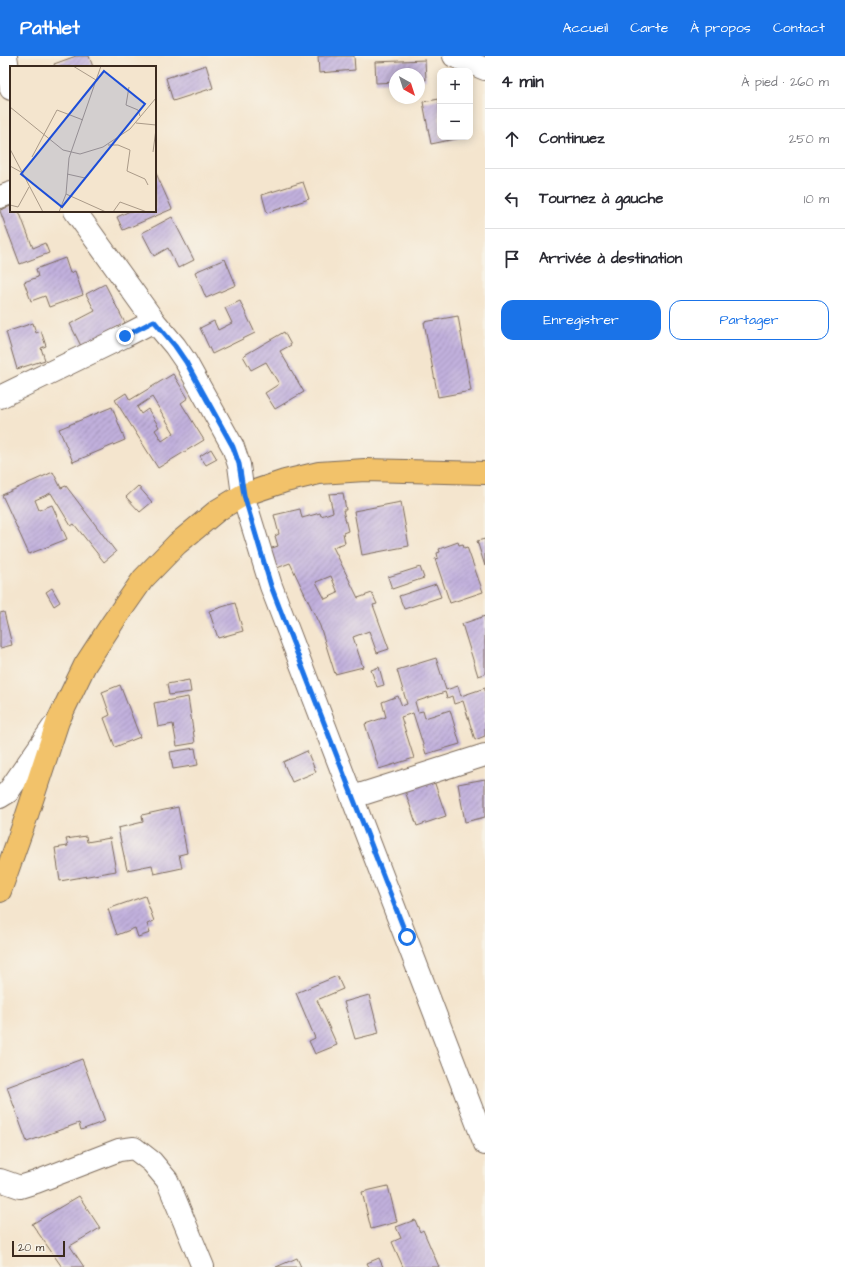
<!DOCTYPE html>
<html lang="fr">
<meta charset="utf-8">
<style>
:root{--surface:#fff;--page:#f2f2f3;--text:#2b2b33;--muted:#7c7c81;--line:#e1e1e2;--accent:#1a73e8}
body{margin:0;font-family:"Architects Daughter",sans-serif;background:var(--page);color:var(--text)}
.controls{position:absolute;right:12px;top:12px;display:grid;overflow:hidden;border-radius:8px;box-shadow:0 2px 10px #0003}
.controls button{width:36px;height:36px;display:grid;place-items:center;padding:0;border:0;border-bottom:1px solid var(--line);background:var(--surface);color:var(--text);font:20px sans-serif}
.compass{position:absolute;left:389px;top:12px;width:36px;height:36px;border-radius:50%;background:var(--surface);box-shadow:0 2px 10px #0003;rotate:141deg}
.scale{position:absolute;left:12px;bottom:10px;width:53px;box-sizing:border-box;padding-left:4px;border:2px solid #3b2a1e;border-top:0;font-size:11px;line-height:14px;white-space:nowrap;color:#3b2a1e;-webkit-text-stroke:3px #f7f3e8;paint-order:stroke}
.stop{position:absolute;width:12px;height:12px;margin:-9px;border:3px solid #1a73e8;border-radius:50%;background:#fff}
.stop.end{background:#1a73e8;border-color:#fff;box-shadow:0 1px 4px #0008}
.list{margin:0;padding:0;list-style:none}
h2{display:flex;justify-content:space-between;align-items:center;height:52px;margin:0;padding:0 16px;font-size:17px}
h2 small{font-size:13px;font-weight:400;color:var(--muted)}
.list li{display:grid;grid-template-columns:26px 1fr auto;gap:12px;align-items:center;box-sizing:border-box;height:60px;padding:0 16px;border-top:1px solid var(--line)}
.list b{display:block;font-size:15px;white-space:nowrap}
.list em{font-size:13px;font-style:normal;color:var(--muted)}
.actions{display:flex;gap:8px;padding:12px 16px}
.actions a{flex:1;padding:9px 0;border:1px solid var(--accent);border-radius:12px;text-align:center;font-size:14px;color:var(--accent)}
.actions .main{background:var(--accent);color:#fff}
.icon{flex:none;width:22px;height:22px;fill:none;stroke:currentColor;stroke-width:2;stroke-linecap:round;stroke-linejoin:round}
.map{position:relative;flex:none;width:485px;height:1211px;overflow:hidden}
header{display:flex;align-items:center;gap:24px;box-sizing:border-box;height:56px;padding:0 20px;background:var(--accent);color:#fff}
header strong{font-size:19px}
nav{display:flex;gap:22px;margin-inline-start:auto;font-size:14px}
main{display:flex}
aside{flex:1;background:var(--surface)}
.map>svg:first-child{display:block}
.building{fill:url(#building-hatch);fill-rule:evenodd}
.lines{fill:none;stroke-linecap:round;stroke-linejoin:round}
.minor-casing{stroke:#7c6b5c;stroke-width:24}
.highway-casing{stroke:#7c6b5c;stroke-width:24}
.minor{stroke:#fff;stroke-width:22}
.highway{stroke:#f2c26a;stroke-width:22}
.route{stroke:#1a73e8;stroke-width:5}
.inset-road{fill:none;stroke:#aa9a88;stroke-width:1}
.view{fill:#1d4ed8;fill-opacity:0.15;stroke:#1d4ed8;stroke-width:2}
.inset-edge{fill:none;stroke:#3b2a1e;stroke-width:2}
</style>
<header>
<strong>Pathlet</strong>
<nav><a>Accueil</a><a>Carte</a><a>À propos</a><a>Contact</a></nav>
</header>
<main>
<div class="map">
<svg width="485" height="1211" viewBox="0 0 485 1211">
<defs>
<pattern id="building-hatch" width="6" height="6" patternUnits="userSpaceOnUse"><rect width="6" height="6" fill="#c1b0dd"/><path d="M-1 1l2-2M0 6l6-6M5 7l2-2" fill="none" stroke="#9e8fb3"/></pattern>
</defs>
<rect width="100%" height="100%" fill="#f7f3e8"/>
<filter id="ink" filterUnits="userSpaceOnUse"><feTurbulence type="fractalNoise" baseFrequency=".025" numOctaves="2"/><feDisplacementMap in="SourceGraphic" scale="8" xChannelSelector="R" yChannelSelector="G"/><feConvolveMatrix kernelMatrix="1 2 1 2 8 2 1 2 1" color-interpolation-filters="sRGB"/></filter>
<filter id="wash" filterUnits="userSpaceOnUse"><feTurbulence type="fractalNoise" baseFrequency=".012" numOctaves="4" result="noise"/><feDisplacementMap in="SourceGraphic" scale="16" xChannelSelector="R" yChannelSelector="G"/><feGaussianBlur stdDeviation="0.9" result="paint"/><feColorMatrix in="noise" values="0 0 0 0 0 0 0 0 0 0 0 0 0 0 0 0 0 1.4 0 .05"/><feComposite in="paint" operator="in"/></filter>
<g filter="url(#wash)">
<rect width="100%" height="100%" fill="#f4e5ce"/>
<g id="blocks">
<g class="building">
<path d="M76,0H89L93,11H55L54,8Z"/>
<path d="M318,0H354L355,14L319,17Z"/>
<path d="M425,4L426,24H419V18H395V26L376,27L375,6Z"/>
<path d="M206,9L213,32L173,45L166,22Z"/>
<path d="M439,43L440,81L460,82L431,88L423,46Z"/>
<path d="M155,115L172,153L123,174L117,161L130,155H155Z"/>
<path d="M303,126L309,143L267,157L262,139Z"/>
<path d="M11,150V155H19L33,192L45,187L49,197L20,208L0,155V154Z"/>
<path d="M172,161L194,204L178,212L168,192L154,200L142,177Z"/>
<path d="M65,202L70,217L75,215L83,239L49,251L45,240L31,245L24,226L38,221L36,213Z"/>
<path d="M225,203L236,229L206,242L195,216Z"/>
<path d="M105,228L125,267L81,290L70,268L95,255L86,238Z"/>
<path d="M240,245L255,277L212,298L200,272L214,265L218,274L232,267L225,252Z"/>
<path d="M458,260L471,335L438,341L424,266Z"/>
<path d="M33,267L36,277L41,275L46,290L41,292L45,304L17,313L6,276Z"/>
<path d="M284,276L291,289L280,295L304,336L275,353L265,337L279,328L266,306L251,314L243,300Z"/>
<path d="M173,318L188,342L181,347L204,384L158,412L115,344L126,337L130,344ZM152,341L174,377L162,385L155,374L159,371L148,353L141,358L137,351Z"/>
<path d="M112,351L125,384L73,406L59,373Z"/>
<path d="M211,393L217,403L206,409L200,400Z"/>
<path d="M53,416L61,432L66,430L116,496L104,506L74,468L71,470L51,437L35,444L39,454L52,449L67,483L29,498L2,439Z"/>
<path d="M138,430L152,446L140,456L126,441Z"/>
<path d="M343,437L346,454H343L348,475L343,477L345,487L333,491L358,542L372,537L377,548L373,549L389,593L377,597L369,575L353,581L363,611L335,618L320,570L290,507L277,512L269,493L278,490L275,480L279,478L274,459L300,453L302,462L320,457L321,460L333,456L329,438ZM331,520L338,537L325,543L316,526Z"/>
<path d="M401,446L409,490L362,499L354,455Z"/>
<path d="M485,483V510L477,485Z"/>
<path d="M458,486L459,489L463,488L464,492L467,491L483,536L450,547L435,503L438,502L437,497L440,496L439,493Z"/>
<path d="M420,511L424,522L392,533L388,521Z"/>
<path d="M436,528L441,541L404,553L399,540Z"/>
<path d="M52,532L60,546L54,550L46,536Z"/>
<path d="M235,547L243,575L218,582L209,555Z"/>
<path d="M4,556L12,589L0,592V557Z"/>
<path d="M485,560V618L478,620L462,568Z"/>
<path d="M436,602L446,634L458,630L461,640L485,632V680L475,684L463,645L454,648L452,640L447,642L445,636L415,646L418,656L423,655L425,662L450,654L460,688L426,698L413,657L401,661L414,702L379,713L365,668L386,661L382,646L398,640L402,650L407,648L397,614Z"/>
<path d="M379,611L384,629L377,631L371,614Z"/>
<path d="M189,624L191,636L169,639L167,628Z"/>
<path d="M120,629L140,681L115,691L104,662L110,659L102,636Z"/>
<path d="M188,641L195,687L177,690L173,668L158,671L154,647Z"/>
<path d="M195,692L198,709L173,713L170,696Z"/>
<path d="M307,695L316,716L292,726L283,706Z"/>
<path d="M433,722L446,760L417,770L404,732Z"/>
<path d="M485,723V761L465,766L458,728Z"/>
<path d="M178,751L187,797L179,799L182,812L154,818L152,809L127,814L118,772L143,766L142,759Z"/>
<path d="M86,780L87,786L110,782L116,815L60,825L55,792L68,790L66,783Z"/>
<path d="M145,840L154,865L147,868L150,877L138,881L135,872L117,879L108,853Z"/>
<path d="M337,920L343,933L317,944L337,989L315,998L309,985L315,982L296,937Z"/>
<path d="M369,939L379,977L355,983L344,946Z"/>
<path d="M82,1003L105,1065L81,1074L79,1067L27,1086L7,1031Z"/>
<path d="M388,1130L397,1166L371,1173L362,1136Z"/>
<path d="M79,1140L100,1172L70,1190L84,1211H62L32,1168Z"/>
<path d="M415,1164L420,1176L423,1174L439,1211H403L392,1186L401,1182L396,1171Z"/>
<path d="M297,1202L301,1211H276Z"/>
<path d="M379,1202L383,1211H369L367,1207Z"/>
</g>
</g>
</g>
<g filter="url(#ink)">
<use href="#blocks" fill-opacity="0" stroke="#7c6b5c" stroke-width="1"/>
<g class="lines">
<defs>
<g id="minor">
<path d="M6,0L11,33"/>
<path d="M454,0L485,13"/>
<path d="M0,141L11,137"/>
<path d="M75,155L154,265L175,290L186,306L233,391L239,409L243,439L271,530L485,1088"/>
<path d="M0,341L125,280L154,265"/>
<path d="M0,741L8,736L53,671"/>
<path d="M353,741L485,699"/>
<path d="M0,1124L20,1131L36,1126L119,1094L134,1092L152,1106L167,1124L203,1211"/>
</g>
<path id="highway" d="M0,835L26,762L58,665L85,609L113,566L143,523L177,488L218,454L243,439L285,425L319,417L365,414L485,417"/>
</defs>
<use href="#minor" class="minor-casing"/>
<use href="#highway" class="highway-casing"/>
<use href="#minor" class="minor"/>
<use href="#highway" class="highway"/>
</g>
</g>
<g class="lines" filter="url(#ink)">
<path class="route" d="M125,280L154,265L175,290L186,306L233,391L239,408L244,439L271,530L407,881"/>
</g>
<g transform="translate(10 10)">
<rect width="146" height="146" fill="#f4e5ce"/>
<path class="inset-road" d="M63,0L86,14M119,21L116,39L128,44L130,50M0,41L53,84L70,88L93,81L120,63L146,32M126,57L146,59M98,79H108L120,84L117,105L135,113L138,119M0,83L33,146M143,86L146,63M22,91L47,44L73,54M0,100L11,106M57,108L75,112M56,128L96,146M0,139L8,141L19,121M49,146L56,128L59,92L91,0M103,146L110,136L137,146"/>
<path class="view" d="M94,5L135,38L52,141L11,108Z"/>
<rect width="146" height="146" class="inset-edge"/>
</g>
</svg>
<div class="controls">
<button>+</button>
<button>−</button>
</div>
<svg class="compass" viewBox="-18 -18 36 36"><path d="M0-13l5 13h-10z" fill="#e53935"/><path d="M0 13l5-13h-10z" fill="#7c7c81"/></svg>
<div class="scale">20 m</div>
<div class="stop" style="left:407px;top:881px"></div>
<div class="stop end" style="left:125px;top:280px"></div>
</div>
<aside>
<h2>4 min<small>À pied · 260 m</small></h2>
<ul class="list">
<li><svg class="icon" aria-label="ahead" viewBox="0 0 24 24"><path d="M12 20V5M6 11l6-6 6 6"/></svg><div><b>Continuez</b></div><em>250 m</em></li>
<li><svg class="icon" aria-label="left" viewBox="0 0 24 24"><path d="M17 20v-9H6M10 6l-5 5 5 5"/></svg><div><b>Tournez à gauche</b></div><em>10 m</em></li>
<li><svg class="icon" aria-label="arrive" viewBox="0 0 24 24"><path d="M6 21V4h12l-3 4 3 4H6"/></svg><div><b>Arrivée à destination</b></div></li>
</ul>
<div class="actions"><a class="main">Enregistrer</a><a>Partager</a></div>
</aside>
</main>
